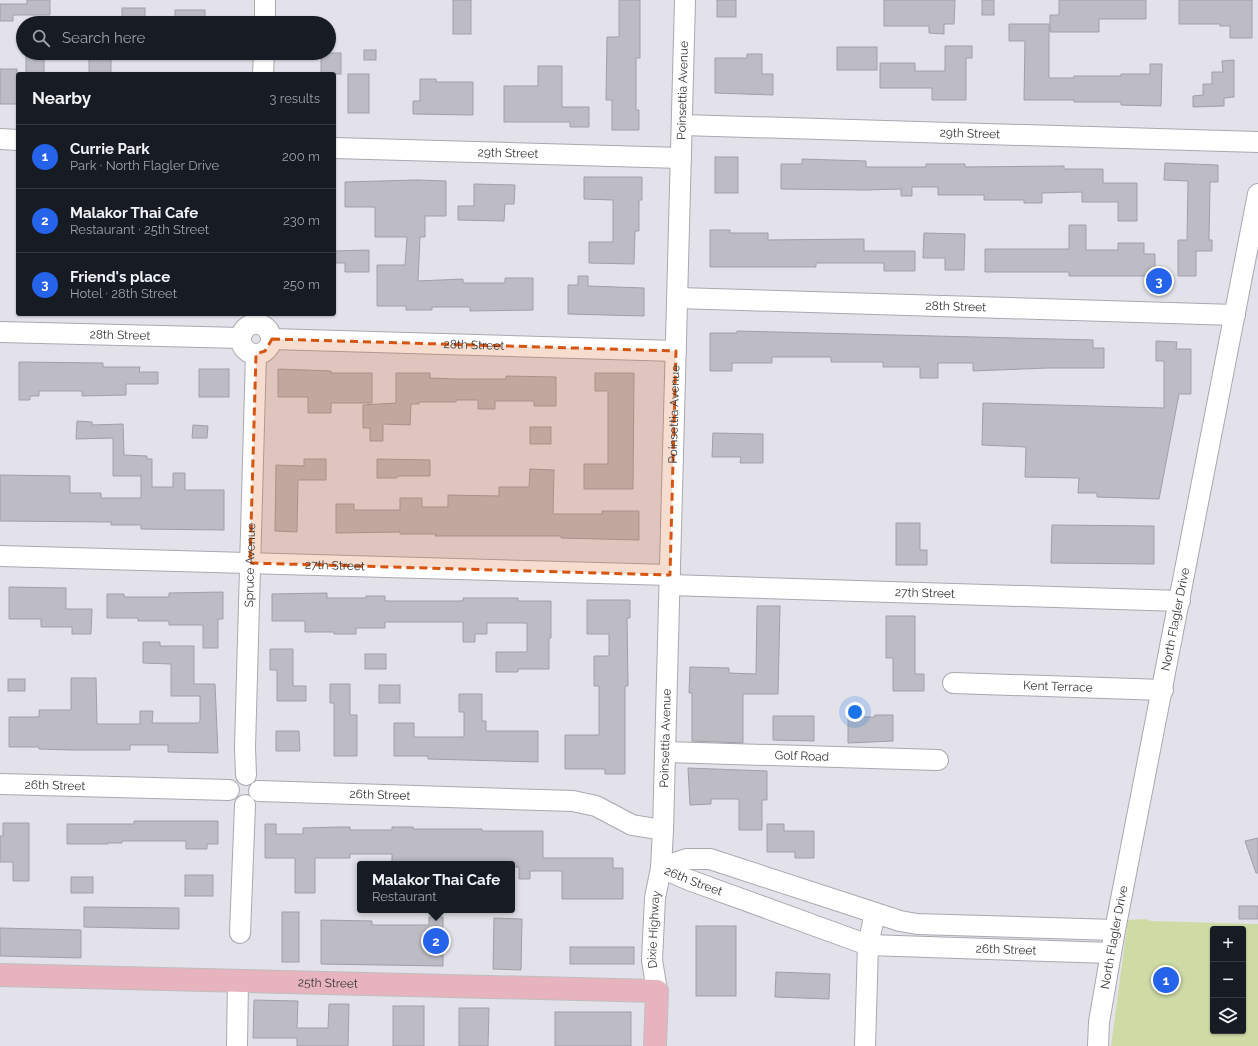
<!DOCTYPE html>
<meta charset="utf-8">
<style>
:root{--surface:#171b24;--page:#242831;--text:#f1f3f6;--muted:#9ea1a6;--line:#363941;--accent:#2563eb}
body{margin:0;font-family:Raleway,sans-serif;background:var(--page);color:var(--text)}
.controls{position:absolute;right:12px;bottom:12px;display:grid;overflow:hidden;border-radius:4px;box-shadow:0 1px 3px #0004}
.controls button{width:36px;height:36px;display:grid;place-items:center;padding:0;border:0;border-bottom:1px solid var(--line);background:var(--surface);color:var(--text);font:20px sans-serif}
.you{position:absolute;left:855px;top:712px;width:14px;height:14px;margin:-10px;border:3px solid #fff;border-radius:50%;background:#1a73e8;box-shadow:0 0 0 6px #1a73e833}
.badge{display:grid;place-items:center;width:26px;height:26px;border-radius:50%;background:var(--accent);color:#fff;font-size:13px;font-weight:700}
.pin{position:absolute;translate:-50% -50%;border:2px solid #fff;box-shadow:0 1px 4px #0006}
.popup{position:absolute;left:357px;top:861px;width:158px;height:52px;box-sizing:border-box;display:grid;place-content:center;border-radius:4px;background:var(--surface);filter:drop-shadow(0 1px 3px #0005);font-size:13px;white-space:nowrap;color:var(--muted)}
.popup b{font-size:15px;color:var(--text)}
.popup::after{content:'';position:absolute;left:50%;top:100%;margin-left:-8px;border:8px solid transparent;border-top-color:var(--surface)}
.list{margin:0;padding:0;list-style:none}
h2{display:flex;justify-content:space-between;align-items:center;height:52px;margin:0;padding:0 16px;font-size:17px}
h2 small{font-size:13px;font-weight:400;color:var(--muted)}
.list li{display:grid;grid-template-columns:26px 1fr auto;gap:12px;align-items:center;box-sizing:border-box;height:64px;padding:0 16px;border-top:1px solid var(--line)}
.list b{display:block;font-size:15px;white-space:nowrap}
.list p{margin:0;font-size:13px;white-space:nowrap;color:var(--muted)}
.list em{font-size:13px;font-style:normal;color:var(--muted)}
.icon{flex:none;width:22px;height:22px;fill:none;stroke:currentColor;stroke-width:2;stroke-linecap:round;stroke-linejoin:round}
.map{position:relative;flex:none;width:1258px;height:1046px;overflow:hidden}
.search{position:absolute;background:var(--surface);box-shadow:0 1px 3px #0004;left:16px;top:16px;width:320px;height:44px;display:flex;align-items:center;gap:10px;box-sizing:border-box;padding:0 14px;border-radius:22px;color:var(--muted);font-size:15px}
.panel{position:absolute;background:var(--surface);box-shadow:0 1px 3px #0004;left:16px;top:72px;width:320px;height:244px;border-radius:4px}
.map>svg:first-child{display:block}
.green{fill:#cfdba5;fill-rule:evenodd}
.building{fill:#bdbcc4;stroke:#a09fa7}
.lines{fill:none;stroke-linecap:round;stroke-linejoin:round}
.minor-casing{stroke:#a9a8b0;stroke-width:22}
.major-casing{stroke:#bfbfc0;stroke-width:24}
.minor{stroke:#fff;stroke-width:20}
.major{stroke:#e7b3be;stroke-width:22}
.marked{fill:#d65611;fill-opacity:0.2;stroke:#d65611;stroke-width:3;stroke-dasharray:8 5;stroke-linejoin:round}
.labels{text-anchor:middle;stroke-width:3;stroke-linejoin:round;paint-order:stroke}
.street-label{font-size:12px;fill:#37363a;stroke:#f0eff8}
</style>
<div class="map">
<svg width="1258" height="1046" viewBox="0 0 1258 1046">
<rect width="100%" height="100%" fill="#e3e2ea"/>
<path class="green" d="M1145,919L1151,921L1258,924V1046H1111L1128,920ZM1213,929H1243V1031H1213Z"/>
<g class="building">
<path d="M27,0H50V15H13V21H0V4H27Z"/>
<rect x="453" y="0" width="18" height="34"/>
<path d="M619,0H640V58H636V110H639V130H612V100H606L607,37H619Z"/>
<rect x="717" y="0" width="19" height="17"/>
<path d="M884,0H955L954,24H944V34L929,33V26H884Z"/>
<rect x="982" y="0" width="12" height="15"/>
<path d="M1059,0H1146V19H1099V32H1050V15H1059Z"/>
<path d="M1179,0H1252V38H1230V26H1220V24H1179Z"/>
<rect x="122" y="8" width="23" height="15"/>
<rect x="175" y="10" width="30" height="13"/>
<path d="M1009,24H1049V78H1074V76H1121V74H1150V64H1162L1161,106L1121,105V102H1074V100H1024L1025,41H1009Z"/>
<path d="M945,46H972V58H966V100H932V88H880V63H915V71H945Z"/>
<rect x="837" y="47" width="40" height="23"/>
<rect x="364" y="50" width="12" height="10"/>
<rect x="26" y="53" width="18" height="21"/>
<rect x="89" y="53" width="22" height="21"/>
<rect x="321" y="53" width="20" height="21"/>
<path d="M747,54H762V74H773V95L715,93V58H747Z"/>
<path d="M1234,60V97L1224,98V106L1193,107V96L1203,95V84H1212V72H1223L1222,61Z"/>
<path d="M538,66H562V107H589V127H570V122H504V86H538Z"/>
<rect x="0" y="69" width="17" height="35"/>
<rect x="348" y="74" width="21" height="39"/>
<path d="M420,79H436V82H473V115L413,114V101H420Z"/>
<rect x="715" y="157" width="23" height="36"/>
<path d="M802,159L866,161V167H926V164H965V167L1064,166V169H1103V183H1137V221H1118V202H1082V192L1042,193V203H1024V200H984V195H938V187H912V196H901V189L865,190L781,189V164H802Z"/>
<path d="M1165,163L1218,165V182H1210L1209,240H1212V251H1196V276H1178V240H1187L1188,181L1164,180Z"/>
<path d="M584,177H642V200H639V231H635L634,264L589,263V242H613V200L584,199Z"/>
<path d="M416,180L446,181V216H425V237H420L418,281L463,279V283H505V278H533V310L470,311V307H432V310H406V306H377V265H405L407,237H375V207H345V182Z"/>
<path d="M474,184L515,185L514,204H505L504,221L458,220V206H474Z"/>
<path d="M1069,225H1086V250H1118V243H1144V254H1155V276H1069V272H985V249H1069Z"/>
<path d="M710,230H730V233H768V240L864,239V251H915V271H884V263H816V267H710Z"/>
<path d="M924,233L965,234L964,270H945V258H923Z"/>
<path d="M369,250V272H345V263H334V251Z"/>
<path d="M578,276H588V286L644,288V316L568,314V285H578Z"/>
<path d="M737,331L1093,340V348H1104V368H1048L973,371V363H938V378H920V367H883V362H831V357H772V363H732V371H710V333H737Z"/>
<path d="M1156,341L1177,342L1176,349H1191V394H1179L1159,499L1097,497V493H1078L1079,478L1025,477L1026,447L982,445L983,403L1164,408V361H1156Z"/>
<path d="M19,362L103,363V367H140L139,372H158V384H126V395L82,396V391H39V396H30V400H19Z"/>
<rect x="199" y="369" width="30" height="28"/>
<path d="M278,369L331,371V373H372V403H331V413H308V397H278Z"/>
<path d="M396,373H430V378L456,379H506V376L556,377V406H534V401H495V409H478V400H456V402H419V404H411L410,425L383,424V441H370V428H363V405L396,403Z"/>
<path d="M595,373H634L633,489H584V464H608V391H595Z"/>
<path d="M77,421L92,422V425L123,424L124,455L147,456V459H152V487H173V473H185V490H224V530L141,529V525H111V522L0,521V475L70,476V493H101V498H141V476H113V438L76,439Z"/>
<path d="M193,425L208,426L207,438H192Z"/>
<rect x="530" y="427" width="21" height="17"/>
<path d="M713,433L763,434V463H740L741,457H712Z"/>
<path d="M304,459H326V480H298L297,532L275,531L276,465L304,466Z"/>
<path d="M377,459L430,460V476H397V478H377Z"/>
<path d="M530,469L554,470L553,514H602V511H639V540L561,538V536H435L436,534H400V532L336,533V504H354V510H400V498H422V507H448V495L499,496V487H529Z"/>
<path d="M896,523H920V550H927V565H896Z"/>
<path d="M1052,525L1154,526V564L1051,563Z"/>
<path d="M9,587L66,588V609H92L91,634H72V627H41V619H9Z"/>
<path d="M223,592V619H218V648H203V625H169V621H138V618H107V594H124V597H169V593Z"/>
<path d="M327,593V598H366V596H385V601H463V598H518V601H551V638H549V669H518V672H496V652H527V623H487V634H475V642H463V622H385V628H356V634H334V632H305V621H272V594Z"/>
<path d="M587,600H630V618H627L628,686H625V774H605V769H565V735H599V686H594V656H609V634H587Z"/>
<path d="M757,606H780L778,694H743V743L692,741V693H689L690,667L729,668V673L756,674Z"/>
<path d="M886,616H915V674H924V691H893V658H886Z"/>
<path d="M143,642H160V646H194V684H215L218,753L168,752V745H130V750H72L39,749V747H9V717H39V710H71V678H96L97,724H140V711H153L152,723H198L200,721V696H171V664L143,663Z"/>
<path d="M270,649H293V686H306V701H277V670H270Z"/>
<rect x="365" y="654" width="21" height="15"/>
<rect x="8" y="679" width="17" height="12"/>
<path d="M330,684H350V715H357V756H334V703H330Z"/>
<rect x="379" y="685" width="21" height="18"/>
<path d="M459,694H482V721H486V731H538V762L428,759V756H394V723H414V737H464V712H459Z"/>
<path d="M875,715H893V741L848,743V717H875Z"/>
<path d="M773,716H814V741L773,740Z"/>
<path d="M276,731H299L300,751H276Z"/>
<path d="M688,768L767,771V800H762V830H739V799H711V804L690,805Z"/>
<path d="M134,821H218V844H207V849H186V841H122V843H108V844H67V824H134Z"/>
<path d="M3,823H29V881H13V862H0V836H3Z"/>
<path d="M265,824H276V834H303V828L338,827H350V830H392V827H413V829H482V831H543V858H613V868H623V899H562V871H530V879H519V867H512V864H457V862L392,864V854H350V858H315V893H295V858H265Z"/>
<path d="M767,824H784V831H814V858H795V852H767Z"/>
<path d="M1258,838V873H1256L1245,841Z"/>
<rect x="185" y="875" width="28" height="21"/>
<rect x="71" y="877" width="22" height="16"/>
<rect x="1239" y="906" width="19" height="13"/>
<path d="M84,907L179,908V929L84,927Z"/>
<rect x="282" y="912" width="17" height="50"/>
<path d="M429,917H443V966L321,964V920L372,921V925H429Z"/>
<path d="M494,918L522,919L521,970L493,969Z"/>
<rect x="696" y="926" width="40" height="70"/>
<path d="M0,928L81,930V958L0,956Z"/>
<rect x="570" y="947" width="64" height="17"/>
<path d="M776,972L830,974L829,999L775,997Z"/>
<path d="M254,1000L298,1001L297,1028H328L329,1004H349L348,1046H297V1038H253Z"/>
<rect x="393" y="1006" width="31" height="40"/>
<path d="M459,1008H489L488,1046H459Z"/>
<rect x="555" y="1012" width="76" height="34"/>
</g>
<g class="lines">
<defs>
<g id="minor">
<path d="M265,23V0"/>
<path d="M263,74L264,53"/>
<path id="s1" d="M682,125L1258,142"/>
<path d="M0,139L18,140"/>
<path id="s2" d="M334,148L681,158"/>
<path id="s3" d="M678,298L1235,315"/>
<circle cx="256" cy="339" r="15"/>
<path id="s4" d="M0,332L241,338"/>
<path id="s5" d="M272,339L676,351"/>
<path id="s6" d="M0,556L670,575"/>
<path id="s7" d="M670,585L1180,601"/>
<path id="s8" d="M953,683L1163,690"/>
<path id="s9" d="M665,752L938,760"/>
<path id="s10" d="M246,775L245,747L256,354"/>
<path id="s11" d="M0,784L229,790"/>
<path id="s12" d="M259,791L573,801L596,806L632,825L663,830"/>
<path d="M661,868L687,859H710L900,921L917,924L1115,930"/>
<path id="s13" d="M661,868L689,880L868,945L1111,953"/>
<path d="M240,933L245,805"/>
<path id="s14" d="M657,991L652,960L655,898L661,868L663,830L685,0"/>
<path d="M237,1046L238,981"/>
<path d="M865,1046L868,945L875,913"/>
<path id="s15" d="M1098,1046L1099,1022L1115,930L1258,194"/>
</g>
<g id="major">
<path id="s16" d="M0,975L657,991L655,1046"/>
</g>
</defs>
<use href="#minor" class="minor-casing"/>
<use href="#major" class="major-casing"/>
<use href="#minor" class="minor"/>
<use href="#major" class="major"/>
</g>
<path class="marked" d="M272,339L676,351L670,575L250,563L256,354L265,351Z"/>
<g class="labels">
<g class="street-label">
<text dy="4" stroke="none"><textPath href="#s14" startOffset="902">Poinsettia Avenue</textPath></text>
<text dy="4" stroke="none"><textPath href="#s1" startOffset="288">29th Street</textPath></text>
<text dy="4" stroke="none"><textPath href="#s2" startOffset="174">29th Street</textPath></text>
<text dy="4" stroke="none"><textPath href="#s3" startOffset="278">28th Street</textPath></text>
<text dy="4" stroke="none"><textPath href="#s4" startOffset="120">28th Street</textPath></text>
<text dy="4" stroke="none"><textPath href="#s5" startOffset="202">28th Street</textPath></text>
<text dy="4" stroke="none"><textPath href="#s14" startOffset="578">Poinsettia Avenue</textPath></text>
<text dy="4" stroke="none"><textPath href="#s10" startOffset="210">Spruce Avenue</textPath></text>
<text dy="4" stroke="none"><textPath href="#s6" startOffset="335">27th Street</textPath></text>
<text dy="4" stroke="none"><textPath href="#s7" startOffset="255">27th Street</textPath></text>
<text dy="4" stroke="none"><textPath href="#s15" startOffset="434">North Flagler Drive</textPath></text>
<text dy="4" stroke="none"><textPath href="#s8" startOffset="105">Kent Terrace</textPath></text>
<text dy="4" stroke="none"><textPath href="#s14" startOffset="254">Poinsettia Avenue</textPath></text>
<text dy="4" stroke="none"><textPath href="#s9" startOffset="137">Golf Road</textPath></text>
<text dy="4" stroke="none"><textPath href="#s11" startOffset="55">26th Street</textPath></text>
<text dy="4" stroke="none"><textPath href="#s12" startOffset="121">26th Street</textPath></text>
<text dy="4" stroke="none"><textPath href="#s13" startOffset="35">26th Street</textPath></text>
<text dy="4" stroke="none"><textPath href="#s14" startOffset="62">Dixie Highway</textPath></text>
<text dy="4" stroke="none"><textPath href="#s15" startOffset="110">North Flagler Drive</textPath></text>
<text dy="4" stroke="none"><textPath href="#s13" startOffset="359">26th Street</textPath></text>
<text dy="4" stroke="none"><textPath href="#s16" startOffset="328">25th Street</textPath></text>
</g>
</g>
</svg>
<div class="controls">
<button>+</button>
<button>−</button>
<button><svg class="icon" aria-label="layers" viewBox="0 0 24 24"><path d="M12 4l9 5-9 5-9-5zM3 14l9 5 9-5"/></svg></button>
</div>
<div class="you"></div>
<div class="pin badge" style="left:1166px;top:980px">1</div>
<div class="pin badge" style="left:436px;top:941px">2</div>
<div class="popup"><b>Malakor Thai Cafe</b>Restaurant</div>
<div class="pin badge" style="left:1159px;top:281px">3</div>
<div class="search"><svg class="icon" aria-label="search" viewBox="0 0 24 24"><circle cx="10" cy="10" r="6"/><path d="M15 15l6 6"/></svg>Search here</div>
<section class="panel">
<h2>Nearby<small>3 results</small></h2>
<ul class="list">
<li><span class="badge">1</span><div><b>Currie Park</b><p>Park · North Flagler Drive</p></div><em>200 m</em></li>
<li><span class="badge">2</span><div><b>Malakor Thai Cafe</b><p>Restaurant · 25th Street</p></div><em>230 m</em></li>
<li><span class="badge">3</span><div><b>Friend's place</b><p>Hotel · 28th Street</p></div><em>250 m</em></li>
</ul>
</section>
</div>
